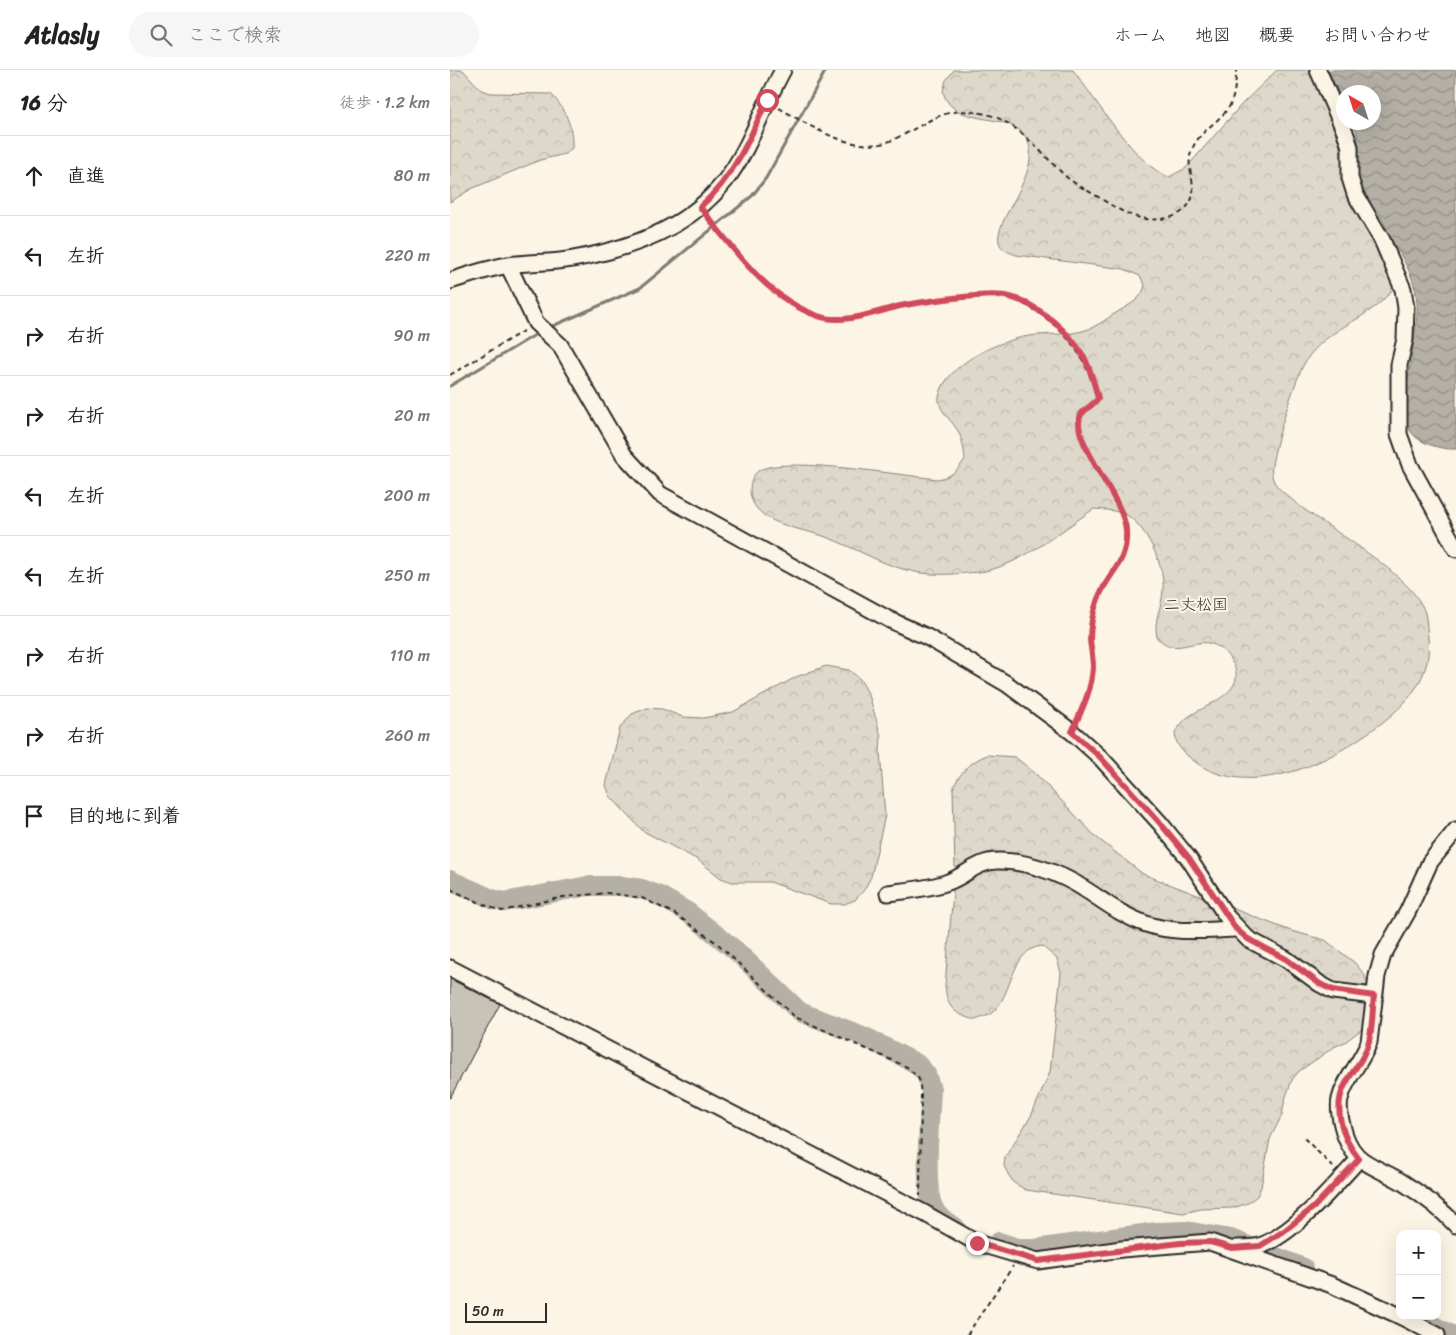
<!DOCTYPE html>
<html lang="ja">
<meta charset="utf-8">
<style>
:root{--surface:#fff;--page:#f6f6f6;--text:#222;--muted:#767676;--line:#e0e0e0}
body{margin:0;font-family:Sriracha,"Klee One",sans-serif;background:var(--page);color:var(--text)}
.controls{position:absolute;right:15px;bottom:15px;display:grid;overflow:hidden;border-radius:10px;box-shadow:0 5px 20px #0002}
.controls button{width:45px;height:45px;display:grid;place-items:center;padding:0;border:0;border-bottom:1px solid var(--line);background:var(--surface);color:var(--text);font:25px sans-serif}
.compass{position:absolute;left:886px;top:15px;width:45px;height:45px;border-radius:50%;background:var(--surface);box-shadow:0 5px 20px #0002;rotate:321deg}
.scale{position:absolute;left:15px;bottom:12px;width:82px;box-sizing:border-box;padding-left:5px;border:2px solid #2b2b2b;border-top:0;font-size:14px;line-height:18px;white-space:nowrap;color:#2b2b2b;-webkit-text-stroke:4px #fcf5e5;paint-order:stroke}
.stop{position:absolute;width:15px;height:15px;margin:-11px;border:4px solid #d1495b;border-radius:50%;background:#fff}
.stop.end{background:#d1495b;border-color:#fff;box-shadow:0 1px 5px #0008}
.list{margin:0;padding:0;list-style:none}
h2{display:flex;justify-content:space-between;align-items:center;height:65px;margin:0;padding:0 20px;font-size:21px}
h2 small{font-size:16px;font-weight:400;color:var(--muted)}
.list li{display:grid;grid-template-columns:32px 1fr auto;gap:15px;align-items:center;box-sizing:border-box;height:80px;padding:0 20px;border-top:1px solid var(--line)}
.list b{display:block;font-size:19px;white-space:nowrap}
.list em{font-size:16px;font-style:normal;color:var(--muted)}
.icon{flex:none;width:28px;height:28px;fill:none;stroke:currentColor;stroke-width:2;stroke-linecap:round;stroke-linejoin:round}
.map{position:relative;flex:none;width:1006px;height:1265px;overflow:hidden}
header{display:flex;align-items:center;gap:30px;box-sizing:border-box;height:70px;padding:0 25px;background:var(--surface);border-bottom:1px solid var(--line)}
header strong{font-size:24px}
nav{display:flex;gap:28px;margin-inline-start:auto;font-size:18px}
.search{width:350px;height:45px;background:var(--page);display:flex;align-items:center;gap:12px;box-sizing:border-box;padding:0 18px;border-radius:28px;color:var(--muted);font-size:19px}
main{display:flex}
aside{flex:1;background:var(--surface)}
.map>svg:first-child{display:block}
.forest{fill:url(#forest-crowns);stroke:#84827a}
.water{fill:url(#water-waves);stroke:#7d7b74}
.lines{fill:none;stroke-linecap:round;stroke-linejoin:round}
.stream{stroke:#7d7b74;stroke-width:3}
.river{stroke:#b4b0a5;stroke-width:20}
.building{fill:#c8c3b7;stroke:#2b2b2b}
.minor-casing{stroke:#2b2b2b;stroke-width:19}
.path{stroke:#2b2b2b;stroke-width:2;stroke-dasharray:5 4;stroke-linecap:butt}
.minor{stroke:#fcf5e5;stroke-width:15}
.route{stroke:#d1495b;stroke-width:6}
.labels{text-anchor:middle;stroke-width:4;stroke-linejoin:round;paint-order:stroke}
.quarter-label{font-size:16px;fill:#2b2b2b;stroke:#fcf5e5}
</style>
<header>
<strong>Atlasly</strong>
<div class="search"><svg class="icon" aria-label="search" viewBox="0 0 24 24"><circle cx="10" cy="10" r="6"/><path d="M15 15l6 6"/></svg>ここで検索</div>
<nav><a>ホーム</a><a>地図</a><a>概要</a><a>お問い合わせ</a></nav>
</header>
<main>
<aside>
<h2>16 分<small>徒歩 · 1.2 km</small></h2>
<ul class="list">
<li><svg class="icon" aria-label="ahead" viewBox="0 0 24 24"><path d="M12 20V5M6 11l6-6 6 6"/></svg><div><b>直進</b></div><em>80 m</em></li>
<li><svg class="icon" aria-label="left" viewBox="0 0 24 24"><path d="M17 20v-9H6M10 6l-5 5 5 5"/></svg><div><b>左折</b></div><em>220 m</em></li>
<li><svg class="icon" aria-label="right" viewBox="0 0 24 24"><path d="M7 20v-9h11M14 6l5 5-5 5"/></svg><div><b>右折</b></div><em>90 m</em></li>
<li><svg class="icon" aria-label="right" viewBox="0 0 24 24"><path d="M7 20v-9h11M14 6l5 5-5 5"/></svg><div><b>右折</b></div><em>20 m</em></li>
<li><svg class="icon" aria-label="left" viewBox="0 0 24 24"><path d="M17 20v-9H6M10 6l-5 5 5 5"/></svg><div><b>左折</b></div><em>200 m</em></li>
<li><svg class="icon" aria-label="left" viewBox="0 0 24 24"><path d="M17 20v-9H6M10 6l-5 5 5 5"/></svg><div><b>左折</b></div><em>250 m</em></li>
<li><svg class="icon" aria-label="right" viewBox="0 0 24 24"><path d="M7 20v-9h11M14 6l5 5-5 5"/></svg><div><b>右折</b></div><em>110 m</em></li>
<li><svg class="icon" aria-label="right" viewBox="0 0 24 24"><path d="M7 20v-9h11M14 6l5 5-5 5"/></svg><div><b>右折</b></div><em>260 m</em></li>
<li><svg class="icon" aria-label="arrive" viewBox="0 0 24 24"><path d="M6 21V4h12l-3 4 3 4H6"/></svg><div><b>目的地に到着</b></div></li>
</ul>
</aside>
<div class="map">
<svg width="1006" height="1265" viewBox="0 0 1006 1265">
<defs>
<pattern id="forest-crowns" width="20" height="18" patternUnits="userSpaceOnUse" patternTransform="scale(1.25)"><rect width="20" height="18" fill="#ded8ca"/><path d="M2 6a3 3 0 1 1 6 0M12 15a3 3 0 1 1 6 0" fill="none" stroke="#bfbaae"/></pattern>
<pattern id="water-waves" width="16" height="10" patternUnits="userSpaceOnUse" patternTransform="scale(1.25)"><rect width="16" height="10" fill="#b4b0a5"/><path d="M0 5q4-4 8 0t8 0" fill="none" stroke="#938f87"/></pattern>
</defs>
<rect width="100%" height="100%" fill="#fcf5e5"/>
<filter id="ink" filterUnits="userSpaceOnUse"><feTurbulence type="fractalNoise" baseFrequency=".02" numOctaves="2"/><feDisplacementMap in="SourceGraphic" scale="10" xChannelSelector="R" yChannelSelector="G"/><feConvolveMatrix kernelMatrix="1 2 1 2 8 2 1 2 1" color-interpolation-filters="sRGB"/></filter>
<g filter="url(#ink)">
<g class="forest">
<path d="M0,0H13L31,20L41,23L101,24C116,40 123,56 122,78L115,84L90,90L21,119L0,132Z"/>
<path d="M504,0H623C645,28 687,97 719,107L736,98L793,33L827,0H863L889,72L896,117L924,162L945,217C941,222 936,227 931,232C906,254 870,263 853,296C845,311 818,391 822,406C824,417 837,425 846,433C878,459 964,505 975,543C977,551 977,560 978,568C984,620 937,651 898,676C856,703 788,725 744,691C733,682 725,676 725,662C729,657 733,651 738,647C756,634 800,622 782,592C777,584 772,577 762,574C748,569 734,579 720,576C716,575 711,571 707,568C703,548 712,539 713,520C715,497 699,463 681,448C671,440 656,440 644,439C610,461 569,497 529,502C507,504 486,506 465,502C433,496 406,478 376,467C352,458 302,455 300,421C300,414 302,406 308,401C330,385 455,406 488,409C502,407 508,400 515,389C514,380 513,372 509,363C504,352 487,340 489,327C495,294 550,270 579,266C598,263 618,266 636,260C648,256 659,247 669,241C681,234 692,229 695,215L690,206L674,199L566,185C559,182 551,180 549,172C544,152 585,110 580,78C572,35 504,63 493,22L496,10Z"/>
<path d="M376,596L399,600L410,609L419,625L431,666L430,682L435,745L421,807L414,820L405,830L394,834H381L320,812H282L271,808L248,790L193,761L160,726L156,715L170,658L182,644L197,638L212,639L233,647L254,648L283,642L346,607Z"/>
<path d="M537,685L565,687L585,703L646,767L693,804L841,861L875,870L905,893L914,904L923,925L920,946L912,959L895,972L884,977L848,1002L842,1010L835,1029L832,1045L820,1069L811,1117L807,1126L798,1133L783,1138L751,1139L733,1143L576,1120L564,1113L558,1104L554,1096L555,1087L581,1046L600,1002L611,903L607,889L592,876C561,879 563,924 543,942C538,946 531,948 525,950C504,943 497,939 495,915L505,799L503,719C509,703 521,691 537,685Z"/>
</g>
<path class="water" d="M878,0H1006V379C993,380 969,374 961,362C946,338 969,266 967,234C966,207 952,188 939,165C936,159 935,152 931,148C924,140 916,133 912,123C903,100 913,75 904,53L924,52V22H894L893,32Z"/>
<g class="lines">
<g class="stream">
<path d="M98,258L190,218L302,126L316,108L376,0"/>
<path d="M0,316L90,262"/>
</g>
<g class="river">
<path d="M0,810L42,829L54,832L138,816H171L192,819L208,825L239,843L285,880L350,942L413,966L467,994L476,1004L481,1019C480,1047 473,1114 483,1137C487,1147 496,1152 505,1157"/>
<path d="M549,1172L570,1179H585L707,1162L736,1161L781,1169L854,1198"/>
<path d="M970,1249L1001,1265"/>
</g>
</g>
<path class="building" d="M0,909L50,934L0,1028Z"/>
<g class="lines">
<defs>
<g id="minor">
<path d="M868,0L895,62L900,77V108L905,124L932,170L953,219L956,238L955,269L949,295V364L960,395L1006,479"/>
<path d="M58,195L86,253L110,275L174,385L210,424L440,550L477,567L557,614L622,662L650,687L710,753L739,789L777,847L798,869L836,889L870,914L883,921L924,926"/>
<path d="M0,211C19,205 39,198 59,195C80,192 102,193 123,189C180,179 239,158 275,111C300,79 313,36 333,0"/>
<path d="M1006,760L980,792L958,841L933,885L927,906L919,972C912,992 895,1008 890,1029C888,1038 890,1047 892,1055C901,1095 923,1094 952,1112C971,1124 991,1139 1006,1155"/>
<path d="M438,823C458,820 480,819 498,812C515,806 528,791 547,791C574,790 610,803 633,818C654,831 672,846 696,854C724,864 756,860 786,859"/>
<path d="M0,898L474,1143L527,1173L588,1191L672,1179L760,1172L882,1215L950,1246"/>
<path d="M787,1178C794,1178 803,1178 810,1176C844,1164 885,1115 909,1089"/>
<path d="M950,1246L987,1265"/>
</g>
</defs>
<use href="#minor" class="minor-casing"/>
<g class="path">
<path d="M329,38C359,55 394,79 430,74C438,73 448,67 455,64C486,47 499,36 536,44C570,52 594,88 619,109C627,115 636,120 645,125C669,140 688,154 718,148C726,146 734,142 739,134C750,119 735,99 741,82C748,62 764,56 777,40C785,30 785,12 787,0"/>
<path d="M258,146C288,185 319,230 369,246C394,255 426,242 451,236C482,230 525,223 556,226C565,227 573,233 580,237C616,258 638,289 648,329C644,336 633,339 630,347C621,372 675,430 677,460C679,493 658,502 648,529C643,541 640,557 640,570C641,579 643,587 643,596C642,615 635,634 627,651"/>
<path d="M0,305L75,260"/>
<path d="M0,819L37,836L52,841L113,827L157,823L192,828L225,844L267,873L345,947L457,997L469,1009L471,1024L470,1126"/>
<path d="M854,1068L884,1098"/>
<path d="M517,1265L563,1196"/>
</g>
<use href="#minor" class="minor"/>
</g>
</g>
<g class="lines" filter="url(#ink)">
<path class="route" d="M317,30C300,69 283,108 250,137C283,178 316,228 368,246C394,255 425,242 450,236C471,232 541,221 560,227C589,235 621,263 635,289C641,301 645,316 648,328C644,336 632,339 630,347C621,372 675,430 676,461C678,494 658,502 648,529C643,542 640,557 640,570C641,579 643,588 643,597C642,620 631,641 622,662L650,687L710,753L739,788L786,859L798,869L836,889L870,914L883,920L924,926C922,943 923,964 916,980C911,993 900,1004 894,1017C883,1040 893,1070 909,1089L864,1137L834,1161L810,1176L782,1178L760,1172L730,1173L588,1191L527,1173"/>
</g>
<g class="labels">
<g class="quarter-label">
<text x="746" y="540">二丈松国</text>
</g>
</g>
</svg>
<div class="controls">
<button>+</button>
<button>−</button>
</div>
<svg class="compass" viewBox="-18 -18 36 36"><path d="M0-13l5 13h-10z" fill="#e53935"/><path d="M0 13l5-13h-10z" fill="#767676"/></svg>
<div class="scale">50 m</div>
<div class="stop" style="left:317px;top:30px"></div>
<div class="stop end" style="left:527px;top:1173px"></div>
</div>
</main>
